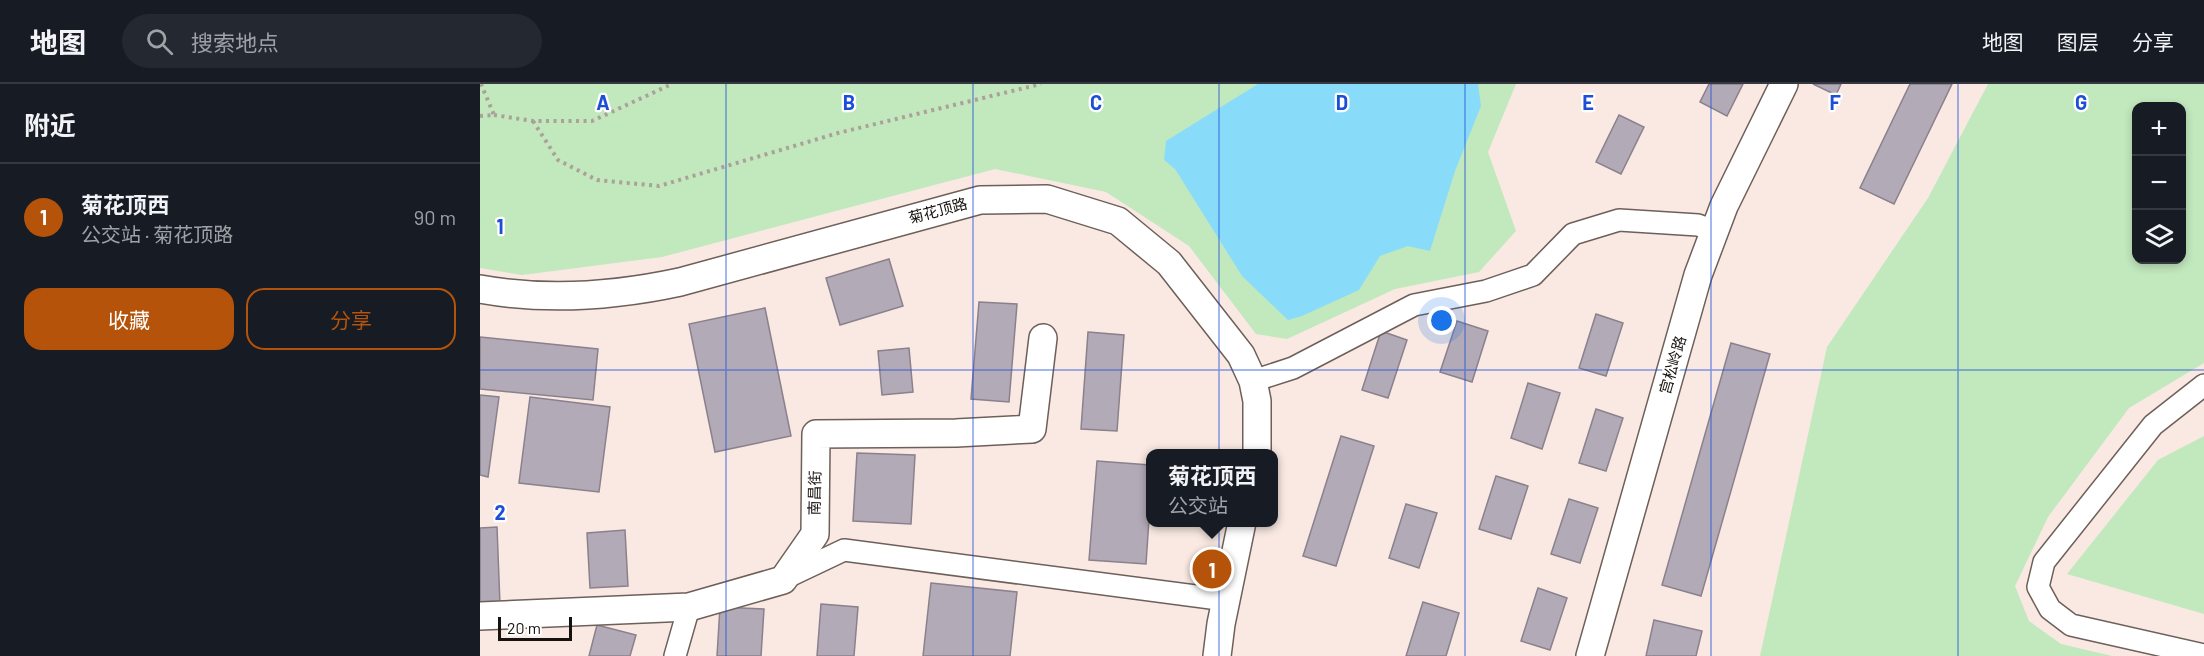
<!DOCTYPE html>
<html lang="zh">
<meta charset="utf-8">
<style>
:root{--surface:#171b24;--page:#242831;--text:#f1f3f6;--muted:#9ea1a6;--line:#363941;--accent:#b45309}
body{margin:0;font-family:Barlow,"Noto Sans SC",sans-serif;background:var(--page);color:var(--text)}
.controls{position:absolute;right:18px;top:18px;display:grid;overflow:hidden;border-radius:12px;box-shadow:0 3px 9px #0003}
.controls button{width:54px;height:54px;display:grid;place-items:center;padding:0;border:0;border-bottom:2px solid var(--line);background:var(--surface);color:var(--text);font:30px sans-serif}
.scale{position:absolute;left:18px;bottom:15px;width:74px;box-sizing:border-box;padding-left:6px;border:3px solid #17120f;border-top:0;font-size:16px;line-height:21px;white-space:nowrap;color:#17120f;-webkit-text-stroke:4px #fff;paint-order:stroke}
.you{position:absolute;left:962px;top:237px;width:21px;height:21px;margin:-15px;border:4px solid #fff;border-radius:50%;background:#1a73e8;box-shadow:0 0 0 9px #1a73e833}
.badge{display:grid;place-items:center;width:39px;height:39px;border-radius:50%;background:var(--accent);color:#fff;font-size:20px;font-weight:700}
.pin{position:absolute;translate:-50% -50%;border:3px solid #fff;box-shadow:0 2px 6px #0006}
.popup{position:absolute;left:666px;top:365px;width:132px;height:78px;box-sizing:border-box;display:grid;place-content:center;border-radius:12px;background:var(--surface);filter:drop-shadow(0 2px 4px #0005);font-size:20px;white-space:nowrap;color:var(--muted)}
.popup b{font-size:22px;color:var(--text)}
.popup::after{content:'';position:absolute;left:50%;top:100%;margin-left:-12px;border:12px solid transparent;border-top-color:var(--surface)}
.list{margin:0;padding:0;list-style:none}
h2{display:flex;justify-content:space-between;align-items:center;height:78px;margin:0;padding:0 24px;font-size:26px}
h2 small{font-size:20px;font-weight:400;color:var(--muted)}
.list li{display:grid;grid-template-columns:39px 1fr auto;gap:18px;align-items:center;box-sizing:border-box;height:108px;padding:0 24px;border-top:2px solid var(--line)}
.list b{display:block;font-size:22px;white-space:nowrap}
.list p{margin:0;font-size:20px;white-space:nowrap;color:var(--muted)}
.list em{font-size:20px;font-style:normal;color:var(--muted)}
.actions{display:flex;gap:12px;padding:18px 24px}
.actions a{flex:1;padding:14px 0;border:2px solid var(--accent);border-radius:18px;text-align:center;font-size:21px;color:var(--accent)}
.actions .main{background:var(--accent);color:#fff}
.icon{flex:none;width:33px;height:33px;fill:none;stroke:currentColor;stroke-width:2;stroke-linecap:round;stroke-linejoin:round}
.map{position:relative;flex:none;width:1724px;height:572px;overflow:hidden}
header{display:flex;align-items:center;gap:36px;box-sizing:border-box;height:84px;padding:0 30px;background:var(--surface);border-bottom:2px solid var(--line)}
header strong{font-size:28px}
nav{display:flex;gap:33px;margin-inline-start:auto;font-size:21px}
.search{width:420px;height:54px;background:var(--page);display:flex;align-items:center;gap:15px;box-sizing:border-box;padding:0 21px;border-radius:33px;color:var(--muted);font-size:22px}
main{display:flex}
aside{flex:1;background:var(--surface)}
.map>svg:first-child{display:block}
.green{fill:#c2e8bd;fill-rule:evenodd}
.water{fill:#89dcf9}
.building{fill:#b3aab7;stroke:#8a818d;stroke-width:1.5}
.lines{fill:none;stroke-linecap:round;stroke-linejoin:round}
.minor-casing{stroke:#6d5f59;stroke-width:24}
.tertiary-casing{stroke:#6d5f59;stroke-width:30}
.path{stroke:#aca09a;stroke-width:4;stroke-dasharray:3 4.5;stroke-linecap:butt}
.minor{stroke:#fff;stroke-width:21}
.tertiary{stroke:#fff;stroke-width:27}
.grid{fill:none;stroke:#1d4ed8;stroke-width:1.5;stroke-opacity:0.55}
.labels{text-anchor:middle;stroke-width:4.5;stroke-linejoin:round;paint-order:stroke}
.street-label{font-size:15px;fill:#17120f;stroke:#fff}
.grid-label{font-size:20px;text-anchor:middle;font-weight:bold;fill:#1d4ed8;stroke:#fff;stroke-width:4.5;stroke-linejoin:round;paint-order:stroke}
</style>
<header>
<strong>地图</strong>
<div class="search"><svg class="icon" aria-label="search" viewBox="0 0 24 24"><circle cx="10" cy="10" r="6"/><path d="M15 15l6 6"/></svg>搜索地点</div>
<nav><a>地图</a><a>图层</a><a>分享</a></nav>
</header>
<main>
<aside>
<h2>附近<small></small></h2>
<ul class="list">
<li><span class="badge">1</span><div><b>菊花顶西</b><p>公交站 · 菊花顶路</p></div><em>90 m</em></li>
</ul>
<div class="actions"><a class="main">收藏</a><a>分享</a></div>
</aside>
<div class="map">
<svg width="1724" height="572" viewBox="0 0 1724 572">
<rect width="100%" height="100%" fill="#f9e9e2"/>
<g class="green">
<path d="M0,0H1036L1008,68L1036,147L999,188L915,205L807,255L776,250L709,162L626,108L515,85L182,173L42,191L0,184Z"/>
<path d="M1508,0H1724V279L1649,324L1568,433L1535,502L1549,537L1581,560L1632,572H1280L1347,263L1448,114ZM1702,22V176H1656V22Z"/>
<path d="M1724,352V530L1587,490L1678,376Z"/>
</g>
<path class="water" d="M778,0H998L1001,22L975,87L950,167L928,162L900,172L879,206L822,232L808,236L762,192L695,85L684,76L686,57Z"/>
<g class="building">
<path d="M1229,0H1263L1247,32L1220,18Z"/>
<path d="M1333,0H1361L1356,11Z"/>
<path d="M1430,0H1472L1414,120L1380,104Z"/>
<path d="M1139,31L1164,43L1141,90L1116,78Z"/>
<path d="M409,175L423,222L360,241L346,194Z"/>
<path d="M499,218L537,220L529,318L491,315Z"/>
<path d="M285,224L311,352L235,368L209,240Z"/>
<path d="M1116,230L1143,239L1126,292L1099,284Z"/>
<path d="M977,237L1008,247L992,298L960,288Z"/>
<path d="M901,247L927,256L908,314L882,306Z"/>
<path d="M608,248L644,251L637,347L601,345Z"/>
<path d="M0,253L118,265L113,316L0,305Z"/>
<path d="M1251,259L1290,270L1221,512L1182,501Z"/>
<path d="M429,264L433,308L402,311L398,267Z"/>
<path d="M1048,299L1080,309L1062,365L1031,354Z"/>
<path d="M0,311L19,313L8,393L0,391Z"/>
<path d="M50,313L130,323L119,408L39,399Z"/>
<path d="M1116,325L1143,334L1126,387L1099,379Z"/>
<path d="M861,352L894,362L856,482L823,472Z"/>
<path d="M377,369L435,371L431,440L373,437Z"/>
<path d="M617,377L670,381V420L666,480L609,476Z"/>
<path d="M1016,392L1048,402L1031,455L999,445Z"/>
<path d="M1089,415L1118,424L1100,479L1071,470Z"/>
<path d="M926,420L957,429L939,484L909,474Z"/>
<path d="M17,443L20,521H0V444Z"/>
<path d="M145,446L148,502L110,504L107,449Z"/>
<path d="M451,499L537,508L530,572H443Z"/>
<path d="M1058,504L1087,514L1070,566L1041,557Z"/>
<path d="M943,518L979,529L966,572H926Z"/>
<path d="M341,520L378,523L374,572H337Z"/>
<path d="M240,523L284,525L281,572H237Z"/>
<path d="M1174,536L1222,547L1216,572H1166Z"/>
<path d="M117,541L156,551L150,572H109Z"/>
</g>
<g class="lines">
<defs>
<g id="minor">
<path d="M773,297L813,284L934,221L1006,207L1053,191L1093,150L1139,136L1218,141L1234,147"/>
<path d="M1724,301L1673,341L1564,478L1558,503L1570,525L1591,541L1724,571"/>
<path d="M303,495L364,466L746,516"/>
<path d="M195,572L209,523"/>
</g>
<g id="tertiary">
<path d="M0,205C66,217 135,212 200,198L500,116L567,115L638,137L689,179L761,271L773,297L777,317V370"/>
<path d="M0,532L209,523L303,496L335,450L336,350L476,349L552,345L563,254"/>
<path d="M737,572L741,540L762,438"/>
<path d="M1110,572L1218,191L1244,122L1304,0"/>
</g>
</defs>
<use href="#minor" class="minor-casing"/>
<use href="#tertiary" class="tertiary-casing"/>
<g class="path">
<path d="M14,31L53,37H112L192,0"/>
<path d="M0,32L14,31L1,0"/>
<path d="M53,37L78,76L117,96L179,102L358,49L561,0"/>
</g>
<use href="#minor" class="minor"/>
<use href="#tertiary" class="tertiary"/>
</g>
<path class="grid" d="M246,0V572M493,0V572M739,0V572M985,0V572M1231,0V572M1478,0V572M0,286H1724"/>
<g class="labels">
<g class="street-label">
<text transform="translate(458 127) rotate(-15)" y="5">菊花顶路</text>
<text transform="translate(1193 281) rotate(-74)" y="5">宫松岭路</text>
<text transform="translate(335 409) rotate(-89)" y="5">南昌街</text>
</g>
</g>
<g class="grid-label">
<text x="123" y="26">A</text>
<text x="369" y="26">B</text>
<text x="616" y="26">C</text>
<text x="862" y="26">D</text>
<text x="1108" y="26">E</text>
<text x="1355" y="26">F</text>
<text x="1601" y="26">G</text>
<text x="20" y="150">1</text>
<text x="20" y="436">2</text>
</g>
</svg>
<div class="controls">
<button>+</button>
<button>−</button>
<button><svg class="icon" aria-label="layers" viewBox="0 0 24 24"><path d="M12 4l9 5-9 5-9-5zM3 14l9 5 9-5"/></svg></button>
</div>
<div class="scale">20 m</div>
<div class="you"></div>
<div class="pin badge" style="left:732px;top:485px">1</div>
<div class="popup"><b>菊花顶西</b>公交站</div>
</div>
</main>
